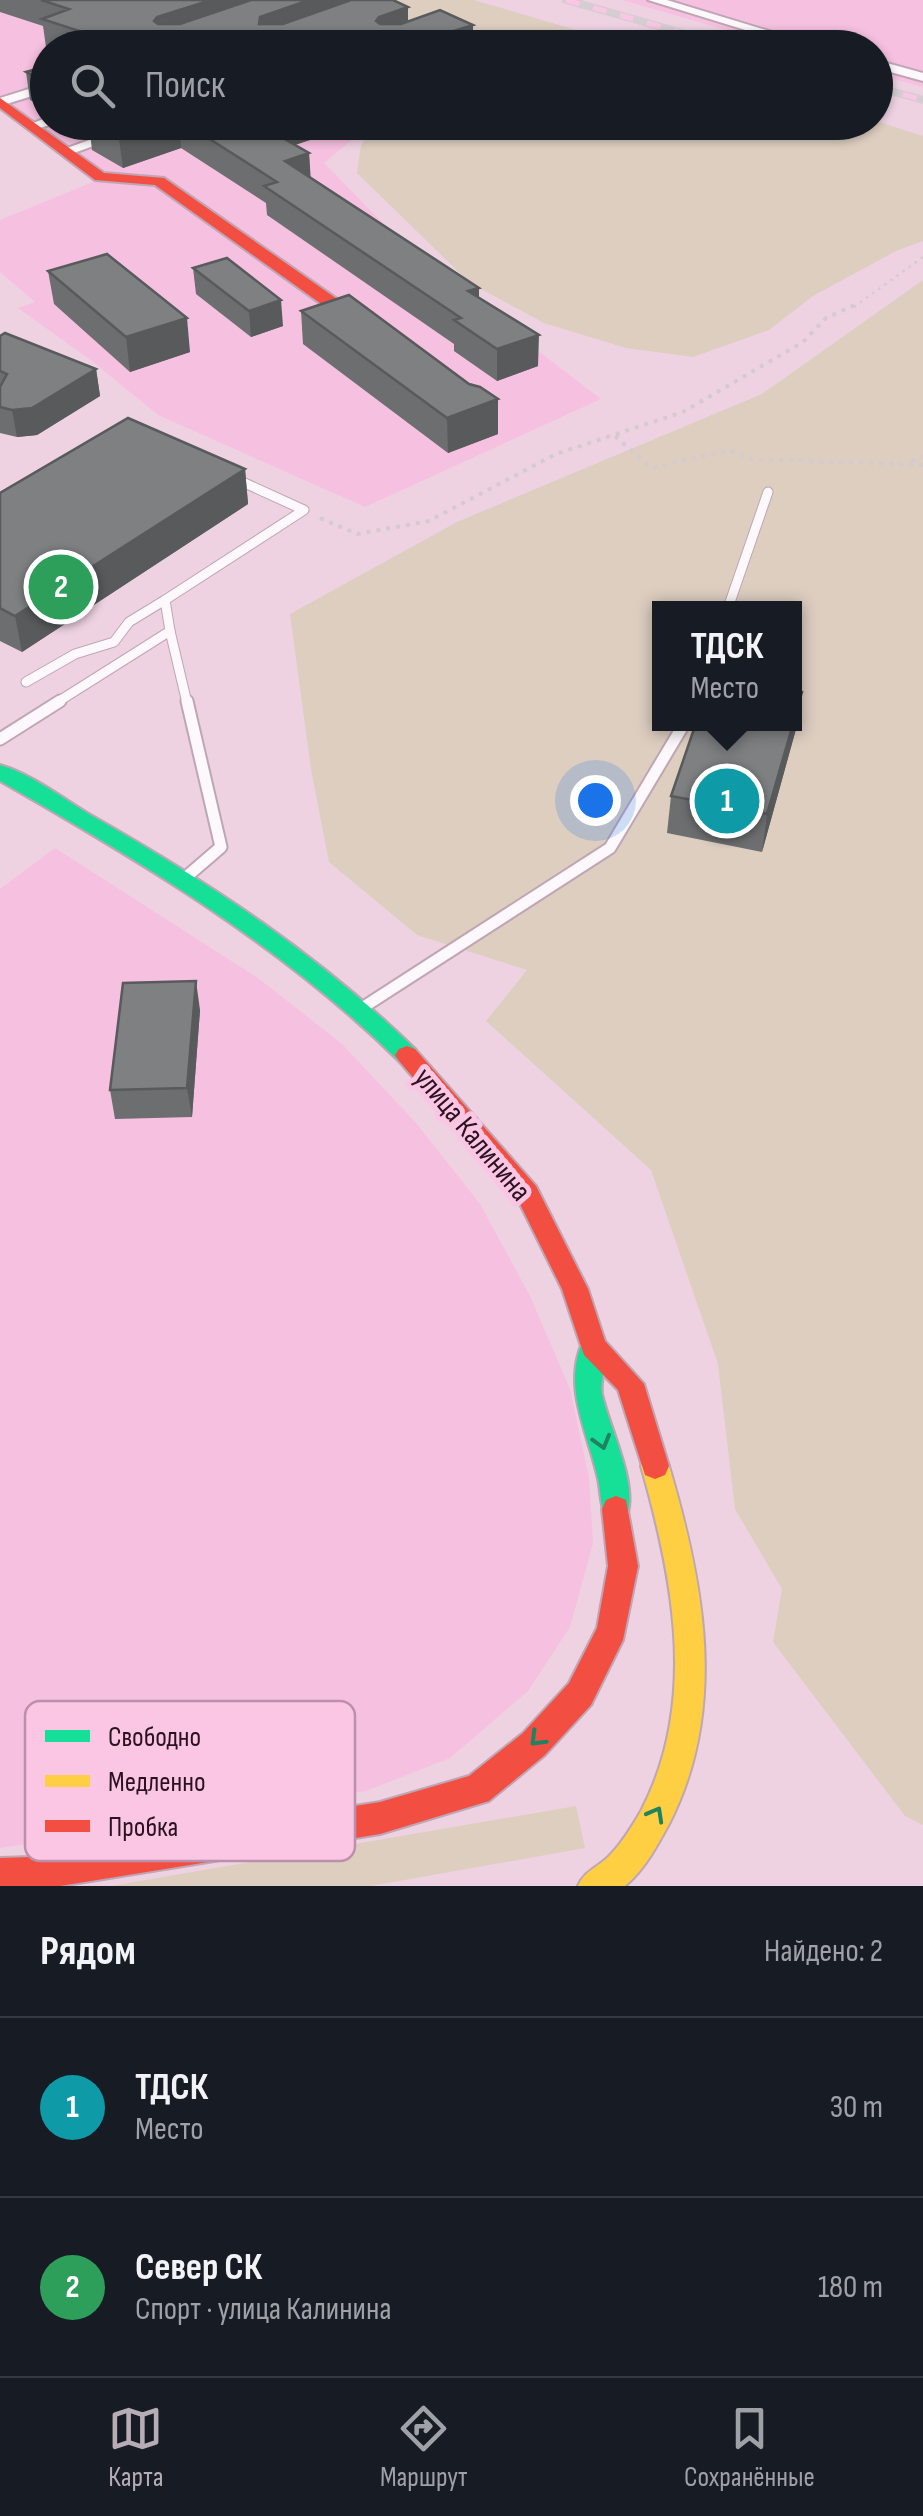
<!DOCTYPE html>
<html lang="ru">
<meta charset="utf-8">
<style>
:root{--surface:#171b24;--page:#20242c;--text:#f1f3f6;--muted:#9ea1a6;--line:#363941;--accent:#b6acb5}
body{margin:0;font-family:"Sofia Sans Condensed",sans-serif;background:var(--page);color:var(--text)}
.you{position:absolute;left:595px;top:800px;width:35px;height:35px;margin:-25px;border:8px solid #fff;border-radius:50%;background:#1a73e8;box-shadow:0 0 0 15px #1a73e833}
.badge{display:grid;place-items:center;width:65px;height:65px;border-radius:50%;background:var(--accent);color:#fff;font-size:32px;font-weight:700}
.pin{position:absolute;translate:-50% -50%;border:5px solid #fff;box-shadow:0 2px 10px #0006}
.popup{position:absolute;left:652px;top:601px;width:150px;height:130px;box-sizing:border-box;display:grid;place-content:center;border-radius:0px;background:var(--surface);filter:drop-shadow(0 2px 8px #0005);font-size:32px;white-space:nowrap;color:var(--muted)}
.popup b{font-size:38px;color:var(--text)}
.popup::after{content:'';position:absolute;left:50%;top:100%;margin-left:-20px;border:20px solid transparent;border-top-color:var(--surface)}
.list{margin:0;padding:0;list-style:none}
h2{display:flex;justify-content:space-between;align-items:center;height:130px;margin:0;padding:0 40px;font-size:42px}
h2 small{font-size:32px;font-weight:400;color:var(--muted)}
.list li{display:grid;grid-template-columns:65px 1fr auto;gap:30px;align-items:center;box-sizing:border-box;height:180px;padding:0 40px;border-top:2px solid var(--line)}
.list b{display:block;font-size:38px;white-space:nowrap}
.list p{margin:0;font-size:32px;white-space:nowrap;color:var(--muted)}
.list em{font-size:32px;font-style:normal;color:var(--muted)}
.icon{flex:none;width:55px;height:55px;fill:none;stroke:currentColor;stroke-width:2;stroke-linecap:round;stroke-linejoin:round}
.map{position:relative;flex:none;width:923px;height:1886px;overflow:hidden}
.search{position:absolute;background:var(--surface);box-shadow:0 2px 8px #0004;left:30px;right:30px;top:30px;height:110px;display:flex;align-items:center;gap:25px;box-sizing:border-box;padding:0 35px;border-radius:55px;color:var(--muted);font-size:38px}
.sheet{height:490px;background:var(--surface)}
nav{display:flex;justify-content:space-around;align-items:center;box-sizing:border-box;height:140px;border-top:2px solid var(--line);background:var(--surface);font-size:28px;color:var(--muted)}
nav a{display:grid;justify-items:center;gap:5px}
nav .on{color:var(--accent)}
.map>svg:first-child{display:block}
.built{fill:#f6c0e0}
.green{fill:#ddcec0;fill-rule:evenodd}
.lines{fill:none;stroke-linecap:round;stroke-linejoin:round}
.lane-far1-casing{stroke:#bfa6b4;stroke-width:11}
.lane-casing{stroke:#bfa6b4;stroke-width:15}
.street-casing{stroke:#bfa6b4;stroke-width:4}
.fast-casing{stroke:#bfa6b4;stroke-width:4}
.slow-casing{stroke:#bfa6b4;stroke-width:4}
.jam-casing{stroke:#bfa6b4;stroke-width:4}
.path-far1{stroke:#d4cbd0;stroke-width:2.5;stroke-dasharray:2.5 5;stroke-linecap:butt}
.path{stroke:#d4cbd0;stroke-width:4;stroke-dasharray:4 6;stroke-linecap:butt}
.lane-far1{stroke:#fcf8fb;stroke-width:9}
.lane{stroke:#fcf8fb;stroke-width:11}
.street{fill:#fcf8fb;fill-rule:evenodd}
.fast{fill:#16e098;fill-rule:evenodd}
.slow{fill:#ffcf43;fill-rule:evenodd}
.jam{fill:#f24e42;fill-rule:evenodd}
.rail-casing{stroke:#d6cdd3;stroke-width:8}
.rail{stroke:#fbc5e4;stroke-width:5;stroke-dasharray:14;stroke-linecap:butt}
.wall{fill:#6c6e70}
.shaded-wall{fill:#585a5b}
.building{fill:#7e8082;stroke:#585a5b;stroke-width:2.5}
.oneway{stroke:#1f8362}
.labels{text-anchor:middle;stroke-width:10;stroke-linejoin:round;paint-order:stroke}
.street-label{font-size:30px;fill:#2a1221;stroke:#fbc5e4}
.key{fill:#fbc5e4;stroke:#bc8faa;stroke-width:2.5}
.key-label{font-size:28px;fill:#2a1221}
</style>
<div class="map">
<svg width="923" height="1886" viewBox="0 0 923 1886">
<rect width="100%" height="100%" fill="#eed2e2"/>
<g class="built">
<path d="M0,0H342L456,47L48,48V122L372,123L324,163L420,261L601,399L365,507L158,415L92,361L18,308L35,302L0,272V220L93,182L0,109Z"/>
<path d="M622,0H923V87L876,74V48L786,47Z"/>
<path d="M55,848L258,978L342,1044L416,1123L480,1204L530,1296L570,1389L589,1478L593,1543L570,1627L528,1691L450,1758L366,1791L0,1848V889Z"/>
</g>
<g class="green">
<path d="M356,0H474L634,47H476Z"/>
<path d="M876,121L923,136V241L896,251L813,296L769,330L693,357L626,348L544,323L470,283L357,173L361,145L379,123Z"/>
<path d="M923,280V1825L905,1816L773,1642L782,1589L735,1509L718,1364L651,1170L486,1021L527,970L417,935L329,862L311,769L290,614L457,522L762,394ZM660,608H794V724H660Z"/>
<path d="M576,1806L585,1848L371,1886H111Z"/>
</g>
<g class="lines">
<defs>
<g id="lane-far1">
<path d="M728,608L768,492"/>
<path d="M170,631L165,600L304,510L236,479"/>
<path d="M26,682L75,654L114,642L129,622L165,600"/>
<path d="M56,703L170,631L187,703"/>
</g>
<g id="lane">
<path d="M0,739L60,701"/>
<path d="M185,878L221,847L187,701"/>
<path d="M362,1008L610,848L684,724"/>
</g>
<g id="street">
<path d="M648,0H667L825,48H804Z"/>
<path d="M876,60L923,73V81L876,68Z"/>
<path d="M48,83V91L0,106V98Z"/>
<path d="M48,117V122L53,124L33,130L26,126Z"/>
<path d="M139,122H160L71,154L59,151Z"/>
</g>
<g id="fast">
<path d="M0,765C32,774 65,800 94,817C210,883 319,955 415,1049L419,1055L415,1061H399C281,945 143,863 0,781Z"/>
<path d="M594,1335L604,1339C612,1356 599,1375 602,1394C609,1427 640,1487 626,1518L616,1522L606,1518C600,1506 601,1493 598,1479C588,1432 561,1386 584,1339Z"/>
</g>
<path id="slow" d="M655,1453L665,1457L669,1466C704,1584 728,1709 669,1824C657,1846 645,1869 625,1886H578C585,1870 599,1867 610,1855C623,1842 632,1826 641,1811C698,1702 673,1578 641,1466L645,1457Z"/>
<g id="jam">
<path d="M0,98L104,173L164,178L370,322L357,325L320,303L155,185L95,180L0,108Z"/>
<path d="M407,1046L415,1049L536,1186L588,1289L605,1341L644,1384L669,1466L665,1475L655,1479L645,1475L618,1390L584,1355L562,1289L518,1200L399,1061L395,1055L399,1049Z"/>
<path d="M616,1496L626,1500L638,1566L623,1640L591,1705L545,1755L489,1801L380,1834L60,1886H0V1858L32,1857L380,1802L469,1776L523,1733L569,1683L597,1628L608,1566L602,1509L606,1500Z"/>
</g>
</defs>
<use href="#lane-far1" class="lane-far1-casing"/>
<use href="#lane" class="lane-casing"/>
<use href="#street" class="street-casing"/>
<use href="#fast" class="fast-casing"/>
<use href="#slow" class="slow-casing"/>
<use href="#jam" class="jam-casing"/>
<path class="path-far1" d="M854,307L923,257"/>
<g class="path">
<path d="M615,436L652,468L730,450L751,459L923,465"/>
<path d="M912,461L923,456"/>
<path d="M320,518L357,534L429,521L556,454L683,412L803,342L826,318L857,304"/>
</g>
<use href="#lane-far1" class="lane-far1"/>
<use href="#lane" class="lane"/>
<use href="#street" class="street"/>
<use href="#fast" class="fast"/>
<use href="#slow" class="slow"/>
<use href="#jam" class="jam"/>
<defs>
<g id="rail">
<path d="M566,0L736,48"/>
<path d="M876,87L923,100"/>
</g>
</defs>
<use href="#rail" class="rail-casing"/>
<use href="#rail" class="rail"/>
</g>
<g class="wall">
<path d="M0,0H393L408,22L473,25V48H49L46,47L43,26L0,12Z"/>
<path d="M48,66V110L30,100L26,72Z"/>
<path d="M70,122H352V126L295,145L309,153L310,178L479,298L538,366L497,381L454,351V344L267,215L266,203L181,148L123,168L92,150L90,133Z"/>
<path d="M193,268L283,326L251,337L196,294Z"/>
<path d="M48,271L190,352L130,372L54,304Z"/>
<path d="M301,311L469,384L498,399V434L448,453L303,344Z"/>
<path d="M0,336L96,369L100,396L37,435L17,437L0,433Z"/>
<path d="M245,469L248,504L22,652L0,641V493Z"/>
<path d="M796,729L762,852L667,833L671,796L723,732Z"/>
<path d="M200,1010L192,1117L115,1119L110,1090Z"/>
</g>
<g class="shaded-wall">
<path d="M211,0H296L160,44L154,21L157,17Z"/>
<path d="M309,0H355L262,44L259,24L260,17Z"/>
<path d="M408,7V34L380,44L376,21L379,17Z"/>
<path d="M473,25V48H415V43Z"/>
<path d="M169,122H179L181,148L123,168L119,139Z"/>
<path d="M274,122H352V126L264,155L262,126Z"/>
<path d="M309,153L311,182L285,161Z"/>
<path d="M479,288V319L468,291Z"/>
<path d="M281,300L283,326L251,337L249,311Z"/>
<path d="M187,318L190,352L130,372L126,337Z"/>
<path d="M539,335L538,366L497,381V349Z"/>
<path d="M96,369L100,396L37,435L17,437L12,410Z"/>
<path d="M498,399V434L448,453L447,418Z"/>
<path d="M245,469L248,504L22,652L15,616Z"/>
<path d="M802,692L796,729L762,852L767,814L793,724H794V718Z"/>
<path d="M196,981L200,1010L192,1117L187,1088Z"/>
</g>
<g class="building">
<path d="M41,0H211L157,17L154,21L158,24H180L251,0H309L260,17L259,24H283L351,0H393L408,7L379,17L376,21L380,24H401L440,10L473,25L415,43L424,48H104L116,43L42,19L69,9Z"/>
<path d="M48,66V84L26,72Z"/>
<path d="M89,122H169L119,139Z"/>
<path d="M183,122H274L262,126L309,153L285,161L479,288L468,291L539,335L497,349L454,320L461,318L264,186L277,182Z"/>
<path d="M107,254L187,318L126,337L48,271Z"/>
<path d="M227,258L281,300L249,311L193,268Z"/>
<path d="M349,295L469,384L480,387L498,399L447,418L301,311Z"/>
<path d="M5,333L96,369L32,408L12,410L0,407V387L7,374L0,371V336Z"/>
<path d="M128,418L245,469L15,616L0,608V493Z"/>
<path d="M794,691L802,692L794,718Z"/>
<path d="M726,724H793L767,814L671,796L695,726L723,732Z"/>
<path d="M196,981L187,1088L110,1090L123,983Z"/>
</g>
<defs><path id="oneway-chevron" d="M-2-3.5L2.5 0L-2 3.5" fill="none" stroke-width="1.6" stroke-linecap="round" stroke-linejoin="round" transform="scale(2.5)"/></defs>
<g class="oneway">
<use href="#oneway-chevron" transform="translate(602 1442) rotate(74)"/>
<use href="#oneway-chevron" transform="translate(537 1739) rotate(135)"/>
<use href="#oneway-chevron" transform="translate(656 1814) rotate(-61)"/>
</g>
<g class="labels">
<g class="street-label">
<text transform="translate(473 1134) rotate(50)" y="10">улица Калинина</text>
</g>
</g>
<rect x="25" y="1701" width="330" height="160" rx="15" class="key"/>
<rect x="45" y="1730" width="45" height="12" fill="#16e098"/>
<rect x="45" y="1775" width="45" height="12" fill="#ffcf43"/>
<rect x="45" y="1820" width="45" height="12" fill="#f24e42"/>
<g class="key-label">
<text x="108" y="1746">Свободно</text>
<text x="108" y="1791">Медленно</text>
<text x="108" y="1836">Пробка</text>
</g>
</svg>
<div class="you"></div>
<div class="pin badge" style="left:727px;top:801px;background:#0f9aa8">1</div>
<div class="popup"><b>ТДСК</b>Место</div>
<div class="pin badge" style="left:61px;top:587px;background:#2e9e5b">2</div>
<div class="search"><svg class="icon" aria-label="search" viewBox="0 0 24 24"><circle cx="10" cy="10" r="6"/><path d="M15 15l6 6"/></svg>Поиск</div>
</div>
<section class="sheet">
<h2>Рядом<small>Найдено: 2</small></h2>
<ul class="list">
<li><span class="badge" style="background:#0f9aa8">1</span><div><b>ТДСК</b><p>Место</p></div><em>30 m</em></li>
<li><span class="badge" style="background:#2e9e5b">2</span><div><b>Север СК</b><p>Спорт · улица Калинина</p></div><em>180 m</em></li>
</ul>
</section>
<nav>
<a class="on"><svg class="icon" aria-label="map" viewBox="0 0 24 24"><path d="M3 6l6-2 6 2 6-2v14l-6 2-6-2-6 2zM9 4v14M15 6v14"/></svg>Карта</a>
<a><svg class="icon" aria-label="directions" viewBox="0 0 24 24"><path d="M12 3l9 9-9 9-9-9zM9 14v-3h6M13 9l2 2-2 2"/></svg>Маршрут</a>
<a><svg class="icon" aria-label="saved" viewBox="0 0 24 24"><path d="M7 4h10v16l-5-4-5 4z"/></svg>Сохранённые</a>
</nav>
